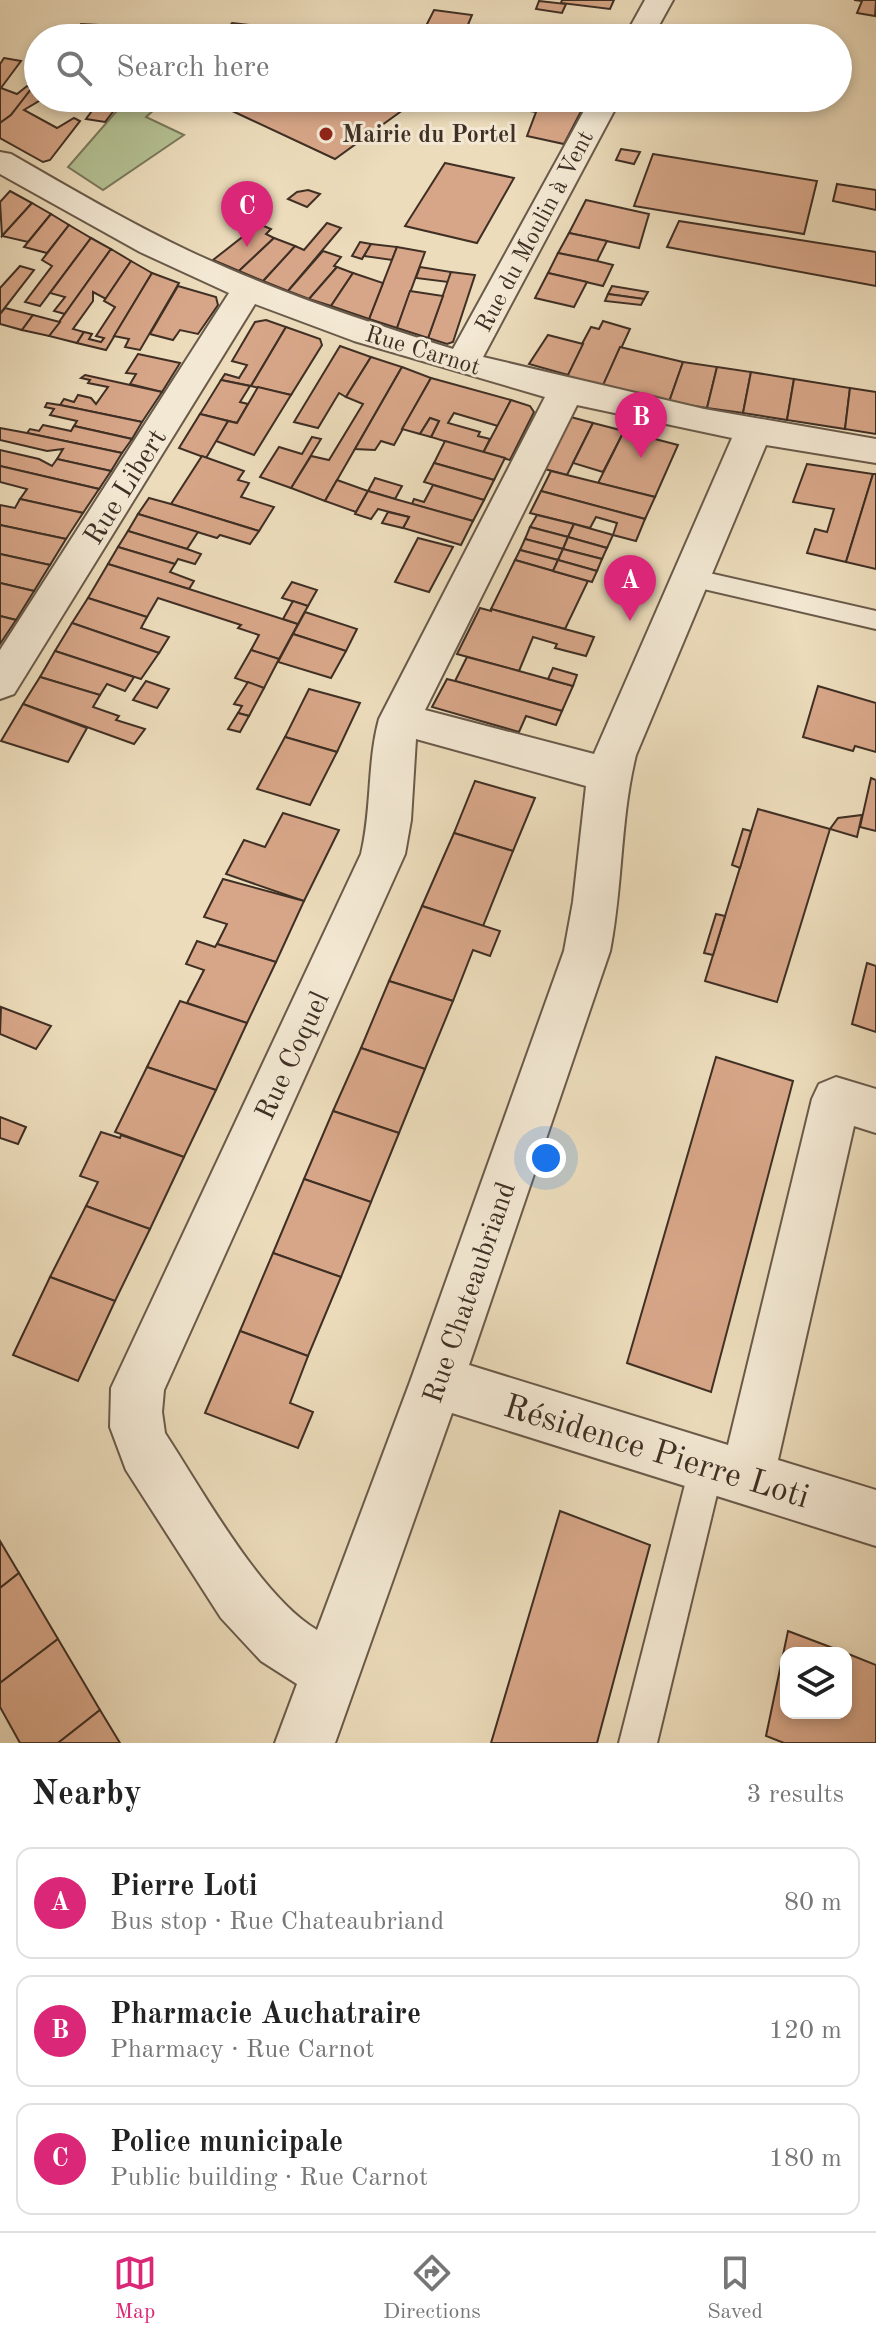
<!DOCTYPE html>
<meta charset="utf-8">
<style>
:root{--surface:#fff;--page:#f6f6f6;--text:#222;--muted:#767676;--line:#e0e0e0;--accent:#db2777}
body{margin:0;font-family:"Old Standard TT",serif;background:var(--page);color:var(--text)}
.controls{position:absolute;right:24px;bottom:24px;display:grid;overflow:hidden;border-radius:16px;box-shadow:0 4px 12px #0003}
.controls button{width:72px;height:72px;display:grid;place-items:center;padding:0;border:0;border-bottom:2px solid var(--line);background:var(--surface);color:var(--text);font:40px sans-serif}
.you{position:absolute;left:546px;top:1158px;width:28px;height:28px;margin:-20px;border:6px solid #fff;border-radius:50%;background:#1a73e8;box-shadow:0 0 0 12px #1a73e833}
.badge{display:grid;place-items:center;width:52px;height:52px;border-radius:50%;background:var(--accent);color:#fff;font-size:26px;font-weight:700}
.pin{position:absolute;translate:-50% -66px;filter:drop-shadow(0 2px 4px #0008)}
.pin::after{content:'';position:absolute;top:42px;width:28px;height:24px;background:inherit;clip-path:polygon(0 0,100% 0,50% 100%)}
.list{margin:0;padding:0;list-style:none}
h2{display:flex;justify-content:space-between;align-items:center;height:104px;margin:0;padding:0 32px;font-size:34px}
h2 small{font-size:26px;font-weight:400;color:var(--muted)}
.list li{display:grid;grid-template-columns:52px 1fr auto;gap:24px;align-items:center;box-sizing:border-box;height:112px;margin:0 16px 16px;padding:0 16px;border:2px solid var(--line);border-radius:16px}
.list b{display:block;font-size:30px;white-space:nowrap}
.list p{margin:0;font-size:26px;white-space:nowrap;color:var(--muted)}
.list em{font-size:26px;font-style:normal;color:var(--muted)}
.icon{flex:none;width:44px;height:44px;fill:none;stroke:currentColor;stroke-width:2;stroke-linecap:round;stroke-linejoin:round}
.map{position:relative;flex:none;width:876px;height:1743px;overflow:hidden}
.search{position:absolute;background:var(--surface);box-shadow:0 4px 12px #0003;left:24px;right:24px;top:24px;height:88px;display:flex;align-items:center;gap:20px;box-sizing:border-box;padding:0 28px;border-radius:44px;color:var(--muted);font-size:30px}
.sheet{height:488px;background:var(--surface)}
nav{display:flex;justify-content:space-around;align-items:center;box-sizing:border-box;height:112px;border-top:2px solid var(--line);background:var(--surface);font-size:22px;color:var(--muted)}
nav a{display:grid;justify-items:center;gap:4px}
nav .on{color:var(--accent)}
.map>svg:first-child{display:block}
.green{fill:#b4c193;stroke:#7a785c;stroke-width:2}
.building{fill:#d7a688;stroke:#3f2f24;stroke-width:2}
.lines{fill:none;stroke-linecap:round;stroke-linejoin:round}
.lane-casing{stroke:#6a5a4a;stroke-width:4}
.street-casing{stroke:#6a5a4a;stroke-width:4}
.lane{fill:#f3e8d3;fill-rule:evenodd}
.street{fill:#f3e8d3;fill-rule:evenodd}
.poi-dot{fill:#8f2418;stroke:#f3e8d3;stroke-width:3}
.labels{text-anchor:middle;stroke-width:6;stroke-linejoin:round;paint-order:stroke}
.far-poi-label{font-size:24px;font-weight:bold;fill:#3f2f24;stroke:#f3e8d3;text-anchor:start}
.far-street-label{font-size:24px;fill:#3f2f24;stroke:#f3e8d3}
.street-label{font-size:28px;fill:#3f2f24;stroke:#f3e8d3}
.near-street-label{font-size:34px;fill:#3f2f24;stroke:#f3e8d3}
</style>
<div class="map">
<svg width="876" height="1743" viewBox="0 0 876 1743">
<rect width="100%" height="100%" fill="#ecdcbb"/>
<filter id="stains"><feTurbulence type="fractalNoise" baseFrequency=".0025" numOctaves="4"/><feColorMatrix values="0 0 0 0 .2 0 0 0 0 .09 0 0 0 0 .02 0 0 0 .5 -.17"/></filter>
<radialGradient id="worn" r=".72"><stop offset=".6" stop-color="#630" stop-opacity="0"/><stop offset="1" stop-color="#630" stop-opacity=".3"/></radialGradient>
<path class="green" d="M128,98L155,109L146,117L184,135L103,190L68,167Z"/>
<g class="building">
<path d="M562,0H614L610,9L561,3Z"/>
<path d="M854,0H876L875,16L857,13L862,1Z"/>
<path d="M539,1L566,4L562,13L536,9Z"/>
<path d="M434,10L472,15L467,27L476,29L472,38H420Z"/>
<path d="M232,23L366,38H222Z"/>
<path d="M81,24L98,25L89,38H70Z"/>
<path d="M4,58L21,61L1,88L17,94L27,86L33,88L11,115L0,123V64Z"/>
<path d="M38,80V98H44L24,110L57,128L74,118L80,121L50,160L43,162L0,138V123L11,115Z"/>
<path d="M143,98H187L168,110Z"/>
<path d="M244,98H386L407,107L335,159L228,109Z"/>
<path d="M490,98H588L564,144L527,136L536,112L493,105L496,99Z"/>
<path d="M100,100L119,104L105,122L86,119Z"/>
<path d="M621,149L640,152L634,164L616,160Z"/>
<path d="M653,154L817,181L804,234L634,206Z"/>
<path d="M445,163L514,178L477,243L405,226Z"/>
<path d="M837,184L876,190V210L833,201Z"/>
<path d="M308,190L320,194L307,207L288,199L297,192Z"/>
<path d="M10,191L32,203L2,236L0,202Z"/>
<path d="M586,200L649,214L639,248L569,233Z"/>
<path d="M32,203L51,214L28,242L2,236Z"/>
<path d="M51,214L69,225L47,253L24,247Z"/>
<path d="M679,221L876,252V286L667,247Z"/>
<path d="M327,223L341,228L288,291L263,281L295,246L304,250Z"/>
<path d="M259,224L271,229L266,234L274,238L239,271L213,260Z"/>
<path d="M69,225L91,238L40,306L25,302L52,266L42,260Z"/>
<path d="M569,233L607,241L597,261L558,253Z"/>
<path d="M91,238L111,249L65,314L54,311L65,297L50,293Z"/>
<path d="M274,238L295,246L263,281L239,271Z"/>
<path d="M360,242L371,244L362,259L352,256Z"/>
<path d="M371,244L397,247L392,260L364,256Z"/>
<path d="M397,247L425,252L397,328L369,319Z"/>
<path d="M111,249L131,261L106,299L93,292V301L73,329L84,332L77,343L49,336Z"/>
<path d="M323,251L341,257L334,266L337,267L309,299L288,291Z"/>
<path d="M558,253L597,261L613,265L603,286L548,273Z"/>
<path d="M131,261L152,273L106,350L77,343L84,332L92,334L89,339L101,342L104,338L96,336L115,307L104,301Z"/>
<path d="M20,266L34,270L0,314V288Z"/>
<path d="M337,267L353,273L331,306L309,299Z"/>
<path d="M420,267L451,272L448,282L416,278Z"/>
<path d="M451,272L475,275L453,342L447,344L428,338Z"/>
<path d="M152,273L179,283L140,350L125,347L129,339L114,336Z"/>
<path d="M353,273L383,283L369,319L331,306Z"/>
<path d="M548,273L587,282L574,307L535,298Z"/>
<path d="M178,286L216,297L218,305L198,334L180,330L173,340L150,334Z"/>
<path d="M612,286L648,292L644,299L608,294Z"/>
<path d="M410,291L443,296L428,338L397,328Z"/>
<path d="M608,294L644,299L641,305L605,301Z"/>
<path d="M5,308L33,315L22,330L0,324V314Z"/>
<path d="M33,315L60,322L49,336L22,330Z"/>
<path d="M266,320L286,327L251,386L221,380L225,374L239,378L247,365L232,361L255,322Z"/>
<path d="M603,321L630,329L602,390L564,378L591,327L599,329Z"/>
<path d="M286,327L320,339L322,345L291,395L251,386Z"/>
<path d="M548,335L583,344L568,375L529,364Z"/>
<path d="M340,346L371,357L346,397L339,393L318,428L294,422Z"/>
<path d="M620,347L683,362L669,402L603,385Z"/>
<path d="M138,354L180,363L162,392L130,384L136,374L126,373Z"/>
<path d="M371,357L402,367L325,501L291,488L311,456L329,460L363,404L346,397Z"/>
<path d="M683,362L717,367L707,408L669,402Z"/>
<path d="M402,367L431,378L394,445L381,441L375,450L355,449Z"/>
<path d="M717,367L751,372L743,413L707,408Z"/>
<path d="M751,372L794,379L787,420L743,413Z"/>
<path d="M85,375L121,383L162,392L142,422L60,405L64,399L74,402L78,395L91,398L96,404L108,387L88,383L90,380L81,378Z"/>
<path d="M431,378L511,400L498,426L454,413L448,423L480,432L478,436L490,439L483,453L431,437L439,421L430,418L420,434L402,429Z"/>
<path d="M794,379L850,388L845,429L787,420Z"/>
<path d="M221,380L250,386L240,402L248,404L237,423L200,414Z"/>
<path d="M258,387L291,395L254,455L216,441L228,421L237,423Z"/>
<path d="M850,388L876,392V434L845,429Z"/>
<path d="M511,400L530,406L534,412L510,460L483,453Z"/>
<path d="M47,403L60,405L142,422L132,439L74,426L77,421L50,415L54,409L45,407Z"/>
<path d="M200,414L228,421L206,458L179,448Z"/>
<path d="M567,416L593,423L567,475L541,468Z"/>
<path d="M430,418L439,421L431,437L420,434Z"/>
<path d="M593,423L624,431L603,472L573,463Z"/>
<path d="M43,425L71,431L74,426L132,439L122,453L27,433L30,429L39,431Z"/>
<path d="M0,428L27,433L122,453L111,471L57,459L63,449L47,451L0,440Z"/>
<path d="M624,431L678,445L655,497L598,483Z"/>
<path d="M312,437L321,439L291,488L260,477L279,447L302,454Z"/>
<path d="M445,441L505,458L494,480L434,463Z"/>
<path d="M0,450L39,459L52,466L57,459L111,471L99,489L0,466Z"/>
<path d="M202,456L244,471L238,480L249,483L241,497L274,507L259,531L171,504Z"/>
<path d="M434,463L494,480L484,500L424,482Z"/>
<path d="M807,464L873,474L846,562L807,553L815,529L827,532L834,509L793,502Z"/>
<path d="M0,466L99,489L83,513L20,499L27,489L0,482Z"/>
<path d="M551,471L655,497L645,519L541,491Z"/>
<path d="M873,474H876V569L846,562Z"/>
<path d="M375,478L402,486L395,499L368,491Z"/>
<path d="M337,480L368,491L356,512L325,501Z"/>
<path d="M433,485L484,500L473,521L412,504L414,499L424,502Z"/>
<path d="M368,491L395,499L473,521L461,545L403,528L409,517L378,509L371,519L355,514Z"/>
<path d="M541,491L645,519L636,541L613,535L617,523L596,517L590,528L530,513Z"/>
<path d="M149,498L171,504L259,531L250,544L220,535L217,538L138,514Z"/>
<path d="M20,499L83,513L66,539L0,525V505L15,508Z"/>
<path d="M388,512L409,517L403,528L382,523Z"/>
<path d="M138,514L198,532L187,549L128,531Z"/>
<path d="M537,515L574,524L568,537L530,527Z"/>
<path d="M574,524L613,535L607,548L568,537Z"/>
<path d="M0,525L66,539L50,565L0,554Z"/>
<path d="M530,527L568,537L563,549L525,539Z"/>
<path d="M128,531L187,549L201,554L195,564L178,559L175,564L118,547Z"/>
<path d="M568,537L607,548L602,559L563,549Z"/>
<path d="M418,538L453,547L429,592L395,582Z"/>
<path d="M525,539L563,549L558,560L520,550Z"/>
<path d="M118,547L175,564L170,572L194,581L189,589L108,564Z"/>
<path d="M563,549L602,559L597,571L558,560Z"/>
<path d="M520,550L558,560L553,571L515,560Z"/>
<path d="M0,554L50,565L34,591L0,583Z"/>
<path d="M515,560L588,581L565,629L491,609Z"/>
<path d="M558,560L597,571L592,582L553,571Z"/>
<path d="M108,564L189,589L298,624L279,659L251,650L259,635L238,628L241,625L158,598L147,617L88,598Z"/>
<path d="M292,582L317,590L308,606L282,598Z"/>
<path d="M0,583L34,591L16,620L0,616Z"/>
<path d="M88,598L147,617L141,628L169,637L159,653L72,623Z"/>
<path d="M293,601L308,606L298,624L283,619Z"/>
<path d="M480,608L491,611V609L594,637L586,656L555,648L557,644L533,637L519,671L457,654Z"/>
<path d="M305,612L357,629L346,651L293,634Z"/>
<path d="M0,616L16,620L0,644Z"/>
<path d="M72,623L159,653L141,679L55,651Z"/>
<path d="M293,634L346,651L331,678L278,662Z"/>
<path d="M251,650L279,659L264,688L235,678Z"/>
<path d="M55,651L134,677L125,691L107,684L100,695L40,677Z"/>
<path d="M467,657L519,671L573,686L562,711L455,681Z"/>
<path d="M553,668L577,675L573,686L548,679Z"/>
<path d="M40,677L100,695L93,707L119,716L116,720L145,729L134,744L23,704Z"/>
<path d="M447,679L455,681L562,711L556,725L526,716L519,732L432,707Z"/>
<path d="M146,681L169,689L157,708L133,700Z"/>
<path d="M248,682L264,688L249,716L238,713L242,706L234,704Z"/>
<path d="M818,686L876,703V752L855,746L853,751L803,737Z"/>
<path d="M309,689L360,703L337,752L285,737Z"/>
<path d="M23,704L87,728L68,762L1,741Z"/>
<path d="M238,713L249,716L240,732L228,729Z"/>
<path d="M285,737L337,752L310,805L257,789Z"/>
<path d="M871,778L876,780V831L860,827Z"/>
<path d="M475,781L535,798L513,851L454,833Z"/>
<path d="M758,809L830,829L777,1002L705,981Z"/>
<path d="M283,813L339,830L304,901L226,874L244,840L265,847Z"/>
<path d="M862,815L857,837L830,829L838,818Z"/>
<path d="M743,829L751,831L740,868L732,865Z"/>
<path d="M454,833L513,851L483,926L422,906Z"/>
<path d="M223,879L304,901L276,962L217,944L227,924L204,917Z"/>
<path d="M422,906L500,931L490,956L473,950L453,1001L389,981Z"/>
<path d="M716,914L725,916L713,955L704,953Z"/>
<path d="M197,941L215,947L217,944L276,962L247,1023L187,1003L204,970L186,964Z"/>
<path d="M867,963L876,966V1032L852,1024Z"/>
<path d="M389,981L453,1001L425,1069L361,1048Z"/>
<path d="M180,1001L247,1023L216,1090L147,1067Z"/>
<path d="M1,1007L51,1026L36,1049L0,1034Z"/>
<path d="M361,1048L425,1069L399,1133L333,1111Z"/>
<path d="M716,1057L793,1081L711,1392L627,1363Z"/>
<path d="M147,1067L216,1090L184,1157L115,1132Z"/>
<path d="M333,1111L399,1133L371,1202L304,1179Z"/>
<path d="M0,1117L26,1127L18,1144L0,1138Z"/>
<path d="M101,1132L120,1138L121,1135L184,1157L150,1229L86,1206L98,1182L80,1176Z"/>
<path d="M304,1179L371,1202L341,1277L273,1253Z"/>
<path d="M86,1206L150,1229L115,1301L50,1277Z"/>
<path d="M273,1253L341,1277L308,1356L240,1331Z"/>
<path d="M50,1277L115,1301L78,1381L13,1355Z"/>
<path d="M240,1331L308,1356L290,1403L313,1412L298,1448L205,1413Z"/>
<path d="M560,1511L650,1545L597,1743H491Z"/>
<path d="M0,1541L19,1573L0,1588Z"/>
<path d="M19,1573L58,1639L0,1683V1588Z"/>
<path d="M788,1631L846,1653H786V1713H846V1653L876,1665V1743H784L766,1736Z"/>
<path d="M58,1639L100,1710L58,1743H20L0,1707V1683Z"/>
<path d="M100,1710L120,1743H58Z"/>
</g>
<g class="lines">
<defs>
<g id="lane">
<path d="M691,569L876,611V629L682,584L679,578L682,572Z"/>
<path d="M707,1448L719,1453L724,1465L657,1743H619L690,1465L695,1453Z"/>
</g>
<g id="street">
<path d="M645,0H673L652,38H624Z"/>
<path d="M591,98H621L483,357L704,409L876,439V463L766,445L636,755C620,819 623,886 610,951L469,1365L728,1445L812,1099L819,1084L836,1077L876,1089V1133L854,1126L778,1460L876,1490V1546L452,1413L335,1743H275L297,1684L261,1661L221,1618L126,1470L110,1427L111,1388L361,854C372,809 367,763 379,719L545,397L354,341L255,304L14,694L0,699V650L229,293L140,252L0,174V152L11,154C70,188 128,222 189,251C274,291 364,321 453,349ZM577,405L732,438L594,754L425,710ZM416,739L586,786L573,902L564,951L410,1382L317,1630C260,1596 203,1491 165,1433L162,1412L164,1390L405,854L411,820Z"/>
</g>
</defs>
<use href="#lane" class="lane-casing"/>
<use href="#street" class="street-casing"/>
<use href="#lane" class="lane"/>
<use href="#street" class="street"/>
</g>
<circle class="poi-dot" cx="326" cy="134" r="8"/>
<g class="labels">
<g class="far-poi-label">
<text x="342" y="142">Mairie du Portel</text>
</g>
<g class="far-street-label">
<text transform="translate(534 231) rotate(-62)" y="8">Rue du Moulin à Vent</text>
<text transform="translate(423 350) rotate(17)" y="8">Rue Carnot</text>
</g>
<g class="street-label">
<text transform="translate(124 486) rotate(-58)" y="10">Rue Libert</text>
<text transform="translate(291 1055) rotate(-65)" y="10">Rue Coquel</text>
<text transform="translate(468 1292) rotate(-71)" y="10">Rue Chateaubriand</text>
</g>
<g class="near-street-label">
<text transform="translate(657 1450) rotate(17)" y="12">Résidence Pierre Loti</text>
</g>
</g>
<rect width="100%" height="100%" filter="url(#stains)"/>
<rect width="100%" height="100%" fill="url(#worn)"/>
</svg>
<div class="controls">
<button><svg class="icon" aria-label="layers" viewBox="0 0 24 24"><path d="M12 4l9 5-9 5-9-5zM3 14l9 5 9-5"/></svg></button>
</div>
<div class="you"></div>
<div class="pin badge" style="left:630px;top:621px">A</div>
<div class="pin badge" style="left:641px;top:458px">B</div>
<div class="pin badge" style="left:247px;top:247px">C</div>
<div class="search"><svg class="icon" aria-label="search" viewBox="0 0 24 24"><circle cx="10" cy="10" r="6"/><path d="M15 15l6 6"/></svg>Search here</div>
</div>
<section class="sheet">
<h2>Nearby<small>3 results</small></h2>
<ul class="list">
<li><span class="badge">A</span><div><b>Pierre Loti</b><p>Bus stop · Rue Chateaubriand</p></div><em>80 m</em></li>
<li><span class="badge">B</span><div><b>Pharmacie Auchatraire</b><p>Pharmacy · Rue Carnot</p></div><em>120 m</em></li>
<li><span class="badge">C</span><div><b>Police municipale</b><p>Public building · Rue Carnot</p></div><em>180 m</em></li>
</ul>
</section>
<nav>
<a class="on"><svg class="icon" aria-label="map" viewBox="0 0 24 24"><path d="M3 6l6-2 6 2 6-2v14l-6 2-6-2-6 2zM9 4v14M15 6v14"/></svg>Map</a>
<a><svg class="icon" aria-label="directions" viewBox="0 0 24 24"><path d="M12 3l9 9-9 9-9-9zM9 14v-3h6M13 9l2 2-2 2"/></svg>Directions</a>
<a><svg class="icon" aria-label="saved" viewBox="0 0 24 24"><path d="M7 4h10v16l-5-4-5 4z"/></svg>Saved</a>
</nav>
